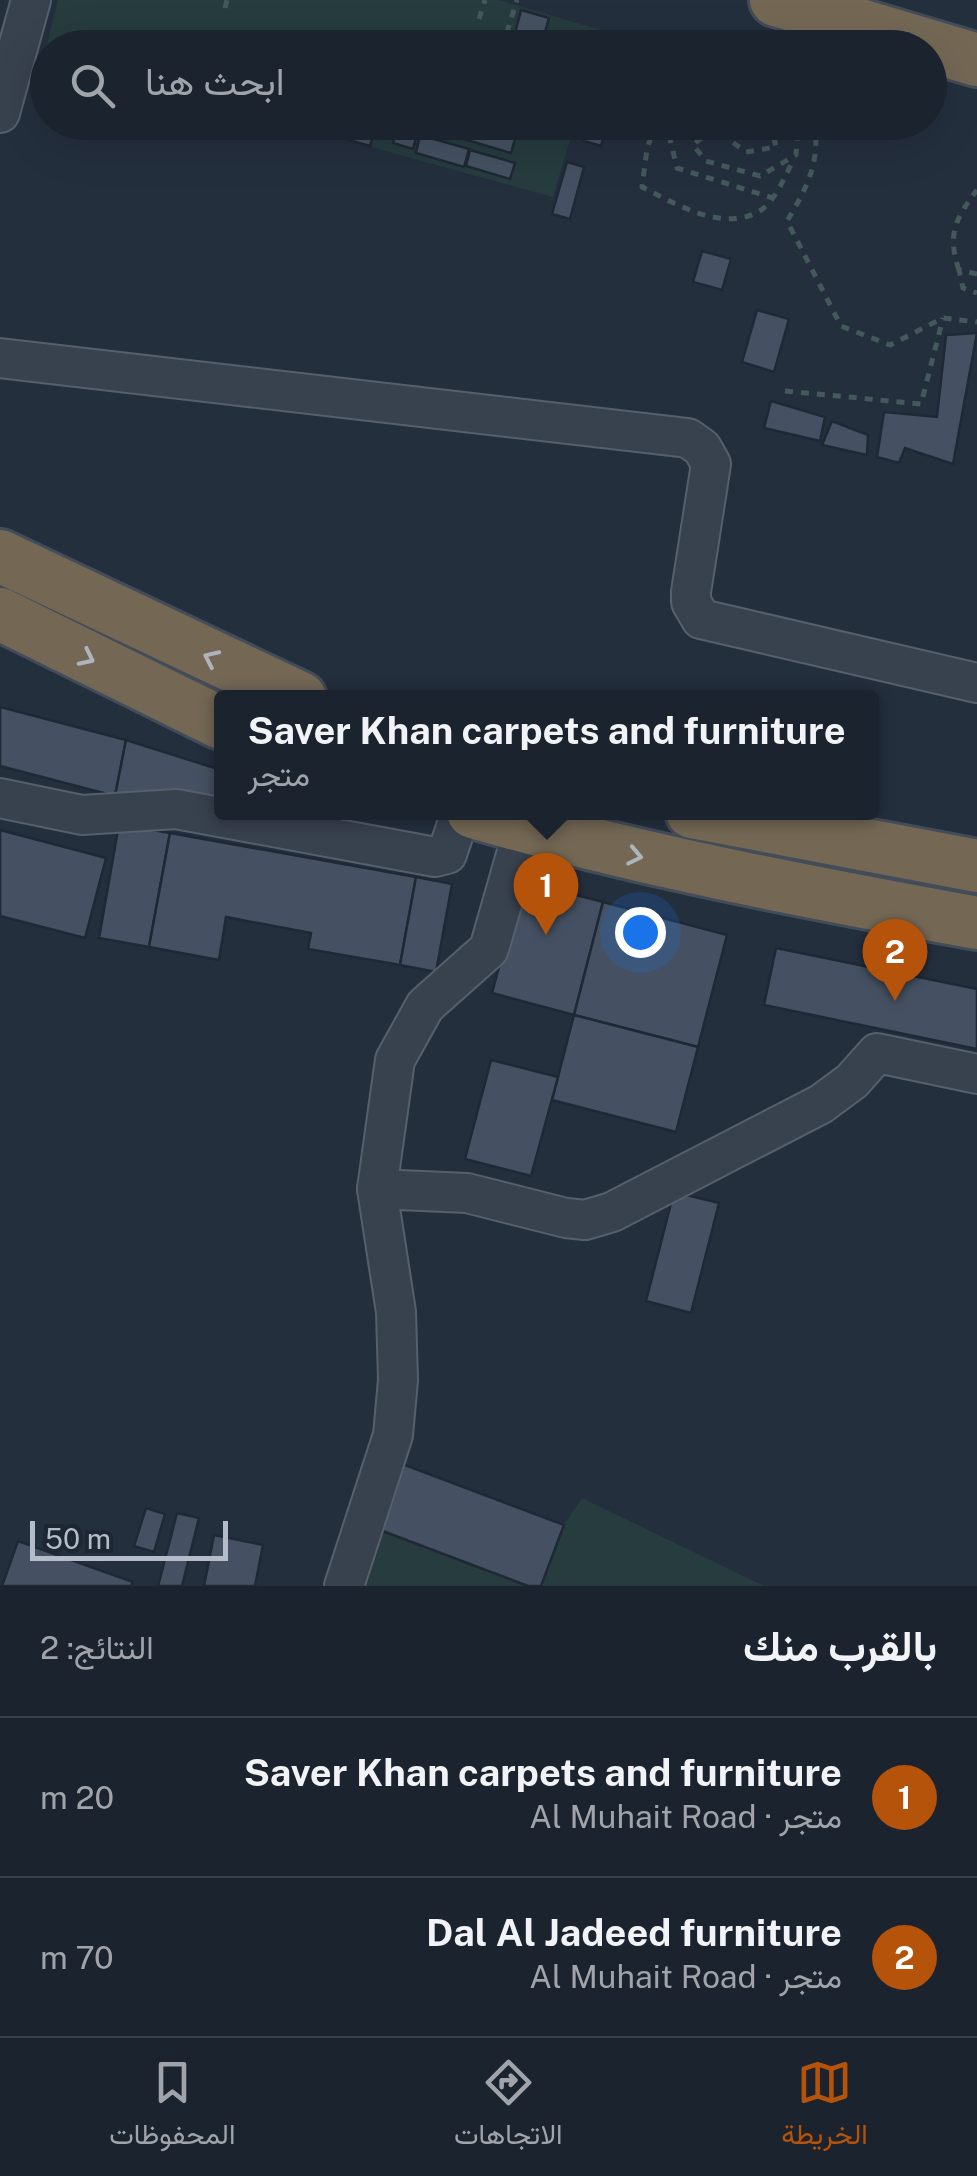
<!DOCTYPE html>
<html lang="ar">
<meta charset="utf-8">
<style>
:root{--surface:#1b232e;--page:#242b36;--text:#f1f3f6;--muted:#a0a4aa;--line:#39404a;--accent:#b45309}
body{margin:0;font-family:"Public Sans",Vazirmatn,sans-serif;background:var(--page);color:var(--text);direction:rtl}
.scale{position:absolute;left:30px;bottom:25px;width:198px;box-sizing:border-box;padding-left:10px;border:5px solid #b4bcc9;border-top:0;font-size:28px;line-height:35px;white-space:nowrap;color:#b4bcc9;-webkit-text-stroke:8px #1d2633;paint-order:stroke}
.you{position:absolute;left:640px;top:932px;width:35px;height:35px;margin:-25px;border:8px solid #fff;border-radius:50%;background:#1a73e8;box-shadow:0 0 0 15px #1a73e833}
.badge{display:grid;place-items:center;width:65px;height:65px;border-radius:50%;background:var(--accent);color:#fff;font-size:32px;font-weight:700}
.pin{position:absolute;translate:-50% -82px;filter:drop-shadow(0 2px 5px #0008)}
.pin::after{content:'';position:absolute;top:52px;width:35px;height:30px;background:inherit;clip-path:polygon(0 0,100% 0,50% 100%)}
.popup{position:absolute;left:214px;top:690px;width:665px;height:130px;box-sizing:border-box;display:grid;place-content:center;border-radius:10px;background:var(--surface);filter:drop-shadow(0 2px 8px #0005);font-size:32px;white-space:nowrap;color:var(--muted)}
.popup b{font-size:38px;color:var(--text)}
.popup::after{content:'';position:absolute;left:50%;top:100%;margin-left:-20px;border:20px solid transparent;border-top-color:var(--surface)}
.list{margin:0;padding:0;list-style:none}
h2{display:flex;justify-content:space-between;align-items:center;height:130px;margin:0;padding:0 40px;font-size:42px}
h2 small{font-size:32px;font-weight:400;color:var(--muted)}
.list li{display:grid;grid-template-columns:65px 1fr auto;gap:30px;align-items:center;box-sizing:border-box;height:160px;padding:0 40px;border-top:2px solid var(--line)}
.list b{display:block;font-size:38px;white-space:nowrap}
.list p{margin:0;font-size:32px;white-space:nowrap;color:var(--muted)}
.list em{font-size:32px;font-style:normal;color:var(--muted)}
.icon{flex:none;width:55px;height:55px;fill:none;stroke:currentColor;stroke-width:2;stroke-linecap:round;stroke-linejoin:round}
.map{position:relative;flex:none;width:977px;height:1586px;overflow:hidden;direction:ltr}
.search{position:absolute;background:var(--surface);box-shadow:0 10px 40px #0002;left:30px;right:30px;top:30px;height:110px;display:flex;align-items:center;gap:25px;box-sizing:border-box;padding:0 35px;border-radius:55px;color:var(--muted);font-size:38px}
.sheet{height:450px;background:var(--surface)}
nav{display:flex;justify-content:space-around;align-items:center;box-sizing:border-box;height:140px;border-top:2px solid var(--line);background:var(--surface);font-size:28px;color:var(--muted)}
nav a{display:grid;justify-items:center;gap:5px}
nav .on{color:var(--accent)}
.map>svg:first-child{display:block}
.green{fill:#263c3f}
.building{fill:#455162;stroke:#1f2835;stroke-width:2.5}
.lines{fill:none;stroke-linecap:round;stroke-linejoin:round}
.minor-casing{stroke:#565f6c;stroke-width:42}
.highway-casing{stroke:#434c59;stroke-width:58}
.path{stroke:#44595c;stroke-width:5;stroke-dasharray:8 8;stroke-linecap:butt}
.minor{stroke:#38414e;stroke-width:38}
.highway{stroke:#746855;stroke-width:52}
.oneway{stroke:#aeb4bd}
</style>
<div class="map">
<svg width="977" height="1586" viewBox="0 0 977 1586">
<rect width="100%" height="100%" fill="#242f3e"/>
<g class="green">
<path d="M58,0H499L601,30L596,48H48L47,53H45Z"/>
<path d="M284,123H575L553,197Z"/>
<path d="M582,1498L764,1586H541L564,1525Z"/>
<path d="M372,1527L528,1586H348Z"/>
</g>
<g class="building">
<path d="M521,10L549,18L543,39L527,34L525,40L514,37Z"/>
<path d="M546,33L591,46V48H542Z"/>
<path d="M614,36L631,41L629,48H611Z"/>
<path d="M327,122H368L376,125L370,146L324,133Z"/>
<path d="M424,122H461L458,133Z"/>
<path d="M464,122H520L511,153L460,138Z"/>
<path d="M590,122H608L601,146L584,141Z"/>
<path d="M398,124L418,130L413,149L393,143Z"/>
<path d="M420,135L469,149L464,167L416,153Z"/>
<path d="M470,150L515,163L510,179L466,166Z"/>
<path d="M567,162L584,167L570,219L552,214Z"/>
<path d="M702,251L731,259L722,290L693,282Z"/>
<path d="M757,310L789,319L774,372L742,362Z"/>
<path d="M977,333L953,464L905,448L899,463L877,457L884,412L937,417L946,335Z"/>
<path d="M771,401L825,417L820,441L764,428Z"/>
<path d="M832,421L868,435L867,455L822,445Z"/>
<path d="M0,707L126,740L115,796L0,766Z"/>
<path d="M126,740L221,770V804L115,796Z"/>
<path d="M119,824L170,833L149,947L99,938Z"/>
<path d="M0,830L106,858L85,938L0,916Z"/>
<path d="M170,833L416,877L400,965L308,949L311,933L226,917L219,960L149,947Z"/>
<path d="M416,877L452,884L436,972L400,965Z"/>
<path d="M522,881L603,902L574,1015L492,993Z"/>
<path d="M603,902L727,935L698,1047L574,1015Z"/>
<path d="M776,948L977,989V1049L764,1005Z"/>
<path d="M574,1015L698,1047L676,1132L552,1100Z"/>
<path d="M491,1060L558,1077L531,1176L465,1159Z"/>
<path d="M674,1192L719,1203L691,1313L646,1301Z"/>
<path d="M397,1462L564,1525L541,1586H528L372,1527Z"/>
<path d="M146,1508L165,1514L154,1552L134,1546Z"/>
<path d="M177,1513L199,1518L182,1586H158Z"/>
<path d="M214,1535L263,1545L255,1586H204Z"/>
<path d="M18,1541L133,1582L131,1586H2Z"/>
</g>
<g class="lines">
<defs>
<g id="minor">
<path d="M0,113L31,0"/>
<path d="M0,358L688,438L702,448L711,464L691,592V602L701,619L977,683"/>
<path d="M0,798L82,815L176,809L435,857L447,854L461,812"/>
<path d="M377,1189L467,1193L566,1218L585,1220L612,1212L821,1104L852,1081L877,1053L977,1074"/>
<path d="M344,1586L393,1435L398,1380L396,1312L377,1189L395,1060L425,1006L489,949L524,827"/>
</g>
<g id="highway">
<path d="M776,0L977,60"/>
<path d="M0,556L300,698"/>
<path d="M0,614L221,723"/>
<path d="M473,812C639,860 807,892 977,923"/>
<path d="M692,812L977,866"/>
</g>
</defs>
<use href="#minor" class="minor-casing"/>
<use href="#highway" class="highway-casing"/>
<g class="path">
<path d="M225,8L227,0"/>
<path d="M479,19L485,0"/>
<path d="M502,48L517,0"/>
<path d="M656,122L647,149L642,187C674,203 719,231 756,213C775,204 784,177 793,161"/>
<path d="M680,122L670,139L677,168L773,198"/>
<path d="M770,122L776,147L746,152L713,128L693,145L706,161L760,176L796,155L798,122"/>
<path d="M814,122C821,161 807,188 787,221L841,326L890,345L943,318L977,322"/>
<path d="M959,270C947,235 955,219 977,190"/>
<path d="M977,274L959,270L963,288L977,293"/>
<path d="M785,391L921,404L943,318"/>
</g>
<use href="#minor" class="minor"/>
<use href="#highway" class="highway"/>
</g>
<defs><path id="oneway-chevron" d="M-2-3.5L2.5 0L-2 3.5" fill="none" stroke-width="1.6" stroke-linecap="round" stroke-linejoin="round" transform="scale(2.5)"/></defs>
<g class="oneway">
<use href="#oneway-chevron" transform="translate(87 658) rotate(26)"/>
<use href="#oneway-chevron" transform="translate(211 658) rotate(-155)"/>
<use href="#oneway-chevron" transform="translate(635 856) rotate(12)"/>
</g>
</svg>
<div class="scale">50 m</div>
<div class="you"></div>
<div class="pin badge" style="left:546px;top:935px">1</div>
<div class="popup"><b>Saver Khan carpets and furniture</b>متجر</div>
<div class="pin badge" style="left:895px;top:1001px">2</div>
<div class="search"><svg class="icon" aria-label="search" viewBox="0 0 24 24"><circle cx="10" cy="10" r="6"/><path d="M15 15l6 6"/></svg>ابحث هنا</div>
</div>
<section class="sheet">
<h2>بالقرب منك<small>النتائج: 2</small></h2>
<ul class="list">
<li><span class="badge">1</span><div><b>Saver Khan carpets and furniture</b><p>متجر · Al Muhait Road</p></div><em>20 m</em></li>
<li><span class="badge">2</span><div><b>Dal Al Jadeed furniture</b><p>متجر · Al Muhait Road</p></div><em>70 m</em></li>
</ul>
</section>
<nav>
<a class="on"><svg class="icon" aria-label="map" viewBox="0 0 24 24"><path d="M3 6l6-2 6 2 6-2v14l-6 2-6-2-6 2zM9 4v14M15 6v14"/></svg>الخريطة</a>
<a><svg class="icon" aria-label="directions" viewBox="0 0 24 24"><path d="M12 3l9 9-9 9-9-9zM9 14v-3h6M13 9l2 2-2 2"/></svg>الاتجاهات</a>
<a><svg class="icon" aria-label="saved" viewBox="0 0 24 24"><path d="M7 4h10v16l-5-4-5 4z"/></svg>المحفوظات</a>
</nav>
